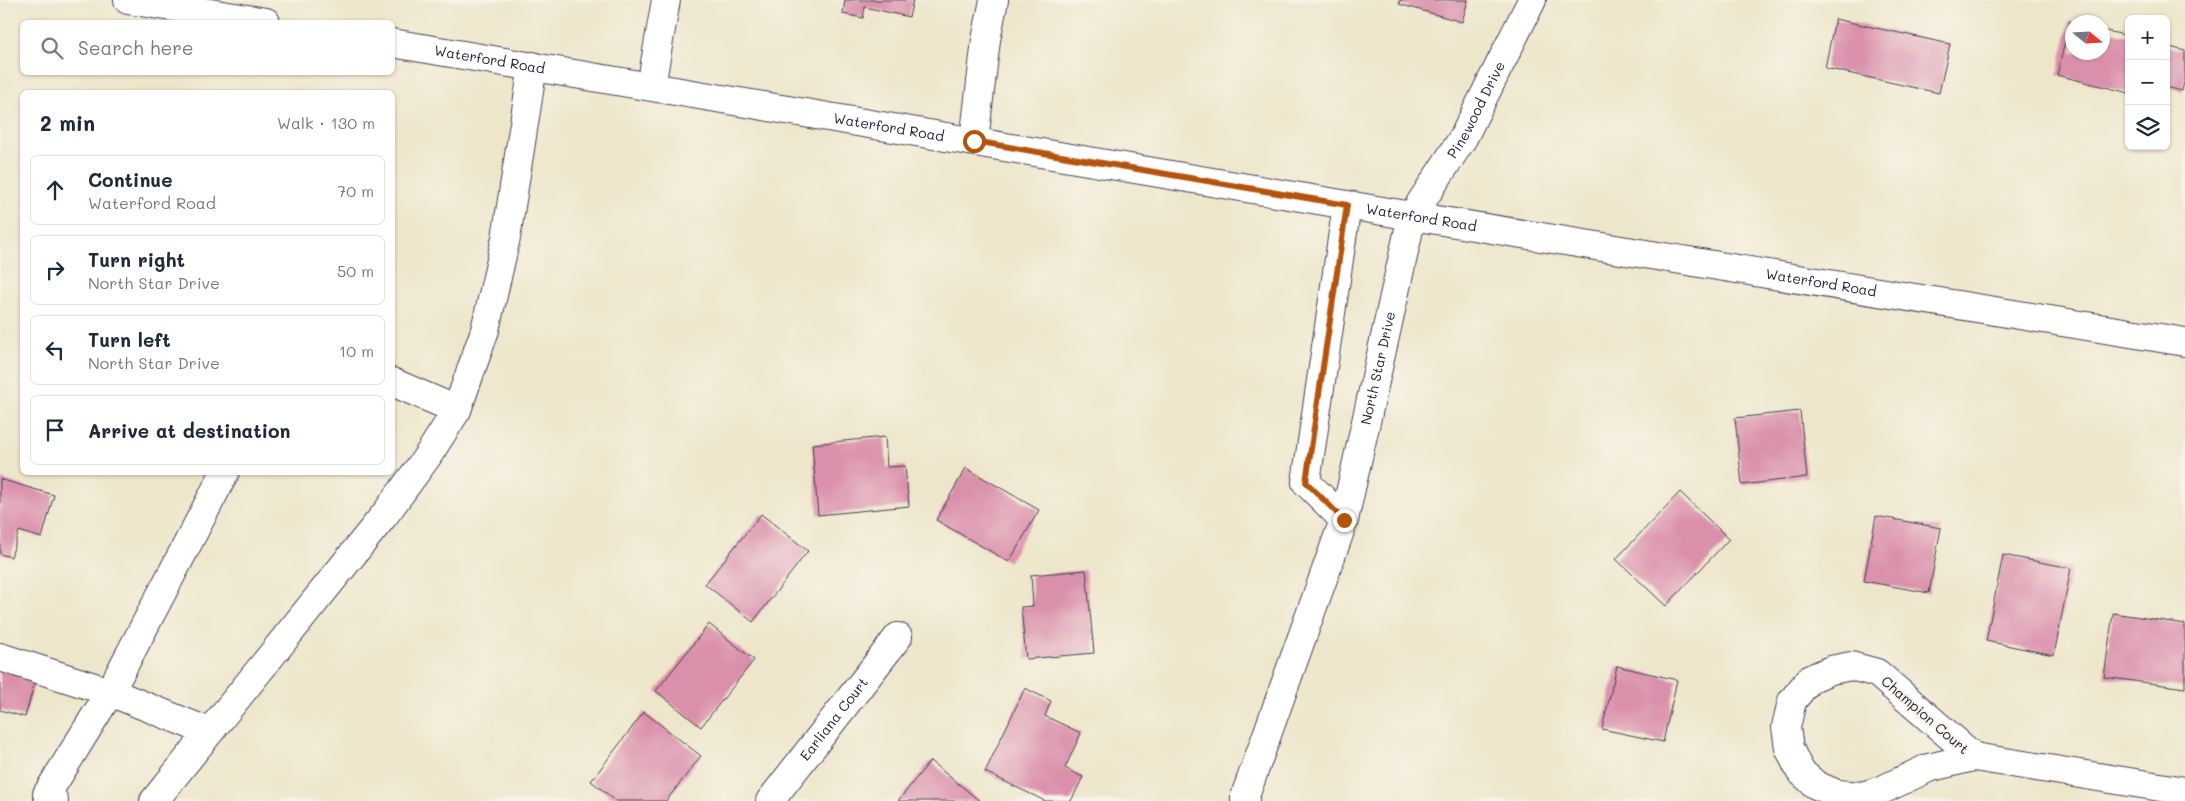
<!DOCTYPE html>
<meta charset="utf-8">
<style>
:root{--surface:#fff;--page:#f2f2f3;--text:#1f2937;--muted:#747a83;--line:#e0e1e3}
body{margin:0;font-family:Mali,sans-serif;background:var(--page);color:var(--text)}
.controls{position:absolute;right:15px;top:15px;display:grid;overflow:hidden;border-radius:8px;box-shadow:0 1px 4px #0004}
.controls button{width:45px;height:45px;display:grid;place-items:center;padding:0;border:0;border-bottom:1px solid var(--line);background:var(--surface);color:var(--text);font:25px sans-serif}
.compass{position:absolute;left:2065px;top:15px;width:45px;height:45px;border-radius:50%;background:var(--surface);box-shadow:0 1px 4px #0004;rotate:108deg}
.stop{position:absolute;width:15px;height:15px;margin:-11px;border:4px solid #b45309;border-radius:50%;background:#fff}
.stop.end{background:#b45309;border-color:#fff;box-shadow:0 1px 5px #0008}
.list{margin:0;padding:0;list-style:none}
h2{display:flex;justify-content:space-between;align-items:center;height:65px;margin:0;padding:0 20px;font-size:21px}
h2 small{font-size:16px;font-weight:400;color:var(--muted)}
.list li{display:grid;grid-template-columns:32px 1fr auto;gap:15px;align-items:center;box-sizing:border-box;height:70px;margin:0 10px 10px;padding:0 10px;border:1px solid var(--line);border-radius:8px}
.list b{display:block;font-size:19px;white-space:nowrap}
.list p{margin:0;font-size:16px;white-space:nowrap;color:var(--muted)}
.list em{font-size:16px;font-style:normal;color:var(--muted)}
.icon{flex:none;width:28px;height:28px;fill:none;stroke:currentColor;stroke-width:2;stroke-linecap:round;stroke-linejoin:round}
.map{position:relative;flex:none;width:2185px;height:801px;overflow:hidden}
.search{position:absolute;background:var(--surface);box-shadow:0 1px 4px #0004;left:20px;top:20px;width:375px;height:55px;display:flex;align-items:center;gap:12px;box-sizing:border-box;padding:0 18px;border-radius:8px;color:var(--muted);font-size:19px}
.panel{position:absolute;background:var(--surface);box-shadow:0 1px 4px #0004;left:20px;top:90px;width:375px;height:385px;border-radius:8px}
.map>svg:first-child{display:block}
.building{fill:#da8faa}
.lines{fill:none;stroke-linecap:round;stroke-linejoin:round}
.minor-casing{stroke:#413f51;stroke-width:30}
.major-casing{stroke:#413f51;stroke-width:30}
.minor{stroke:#fff;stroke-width:28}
.major{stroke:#fff;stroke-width:28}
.route{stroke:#b45309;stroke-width:6}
.labels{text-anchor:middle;stroke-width:4;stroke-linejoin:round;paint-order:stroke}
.street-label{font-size:14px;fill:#22223b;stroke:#f7f3e8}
</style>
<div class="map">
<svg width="2185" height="801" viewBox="0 0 2185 801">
<rect width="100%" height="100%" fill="#f7f3e8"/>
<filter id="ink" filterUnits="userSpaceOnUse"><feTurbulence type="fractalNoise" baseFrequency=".02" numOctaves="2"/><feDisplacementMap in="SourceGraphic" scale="10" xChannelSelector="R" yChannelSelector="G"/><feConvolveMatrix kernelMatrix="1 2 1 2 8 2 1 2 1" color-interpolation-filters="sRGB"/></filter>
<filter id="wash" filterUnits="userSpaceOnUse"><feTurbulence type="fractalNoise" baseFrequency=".0096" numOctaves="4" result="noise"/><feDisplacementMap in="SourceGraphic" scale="20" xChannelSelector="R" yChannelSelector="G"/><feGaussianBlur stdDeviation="1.12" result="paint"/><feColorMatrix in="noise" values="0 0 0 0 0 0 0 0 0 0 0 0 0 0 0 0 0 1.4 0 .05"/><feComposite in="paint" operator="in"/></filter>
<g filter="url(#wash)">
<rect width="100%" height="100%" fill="#eee6cb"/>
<g id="blocks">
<g class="building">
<path d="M845,0H913L909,17L865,7L863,18L843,14Z"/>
<path d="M1400,0H1468L1462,22L1399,4Z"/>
<path d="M1835,19L1950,44L1939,93L1825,68Z"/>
<path d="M2070,21L2072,22V52H2102V30L2129,36V93L2057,75Z"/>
<path d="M2166,46L2185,51V78L2182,91L2166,87Z"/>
<path d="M1800,411L1807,477L1742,485L1735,418Z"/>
<path d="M885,437L887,467L905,466L909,506L818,515L812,444Z"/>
<path d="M966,468L1039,510L1009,562L936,520Z"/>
<path d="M0,479L54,495L42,538L19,531L11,557L0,554Z"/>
<path d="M1680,492L1729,539L1666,606L1616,559Z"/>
<path d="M761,514L808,551L753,622L705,584Z"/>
<path d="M1876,516L1941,528L1929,593L1864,581Z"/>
<path d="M2003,555L2071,568L2054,655L1986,641Z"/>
<path d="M1086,570L1094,653L1026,659L1021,607L1033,606L1031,575Z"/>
<path d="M2113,613L2185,624V688L2104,677Z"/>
<path d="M709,624L754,660L701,727L656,691Z"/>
<path d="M1617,666L1677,680L1663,742L1602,729Z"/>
<path d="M0,668L36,678L25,717L0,710Z"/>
<path d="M1025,688L1051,701L1045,716L1081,733L1065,768L1083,777L1071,801H1045L985,772Z"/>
<path d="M644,712L701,756L666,801H616L591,781Z"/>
<path d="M930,761L980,801H898Z"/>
</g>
</g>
</g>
<g filter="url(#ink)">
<use href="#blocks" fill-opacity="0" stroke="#413f51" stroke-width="1"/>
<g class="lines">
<defs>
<g id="minor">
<path d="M651,86L666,0"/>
<path d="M974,141L986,40L994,0"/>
<path d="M392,382L457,410"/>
<path d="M1344,520L1306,482L1347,205"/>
<path d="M0,657L110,692L209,732"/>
<path d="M1974,757L1877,673L1851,666L1831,670L1810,679L1792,701L1786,727L1789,748L1800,771L1816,785L1837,794L1862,796L1884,789L1928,768L1974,757L2185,791"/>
<path d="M54,801L47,794L110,692L225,472"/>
<path d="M154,801L386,513L427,457L457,410L485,330L506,238L533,66"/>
<path id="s1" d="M770,801L898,637"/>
<path id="s2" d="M1245,801V796L1344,520L1412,216L1463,138L1532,0"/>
</g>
<g id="major">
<path d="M128,0L266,22"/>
<path id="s3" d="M392,43L1412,216L2185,342"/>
</g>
</defs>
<use href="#minor" class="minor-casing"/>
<use href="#major" class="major-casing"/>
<use href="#minor" class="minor"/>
<use href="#major" class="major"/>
</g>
</g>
<g class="lines" filter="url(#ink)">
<path class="route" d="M974,141L1347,205L1306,482L1344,520"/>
</g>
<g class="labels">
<g class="street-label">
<text dy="5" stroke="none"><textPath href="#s3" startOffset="99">Waterford Road</textPath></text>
<text dy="5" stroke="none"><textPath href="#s2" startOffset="734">Pinewood Drive</textPath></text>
<text dy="5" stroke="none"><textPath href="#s3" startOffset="504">Waterford Road</textPath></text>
<text dy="5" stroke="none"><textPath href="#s3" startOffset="1044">Waterford Road</textPath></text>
<text dy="5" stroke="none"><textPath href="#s3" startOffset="1449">Waterford Road</textPath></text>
<text dy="5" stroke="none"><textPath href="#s2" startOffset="454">North Star Drive</textPath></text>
<text transform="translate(1925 715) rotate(41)" y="5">Champion Court</text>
<text dy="5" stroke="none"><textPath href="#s1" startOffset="104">Earliana Court</textPath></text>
</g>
</g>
</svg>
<div class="controls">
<button>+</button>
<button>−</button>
<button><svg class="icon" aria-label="layers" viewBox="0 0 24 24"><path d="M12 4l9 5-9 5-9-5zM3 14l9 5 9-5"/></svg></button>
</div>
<svg class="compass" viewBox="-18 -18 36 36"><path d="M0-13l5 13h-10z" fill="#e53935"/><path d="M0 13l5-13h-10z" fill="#747a83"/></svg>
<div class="stop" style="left:974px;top:141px"></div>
<div class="stop end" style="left:1344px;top:520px"></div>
<div class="search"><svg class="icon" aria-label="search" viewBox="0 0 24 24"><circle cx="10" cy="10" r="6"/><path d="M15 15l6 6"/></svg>Search here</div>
<section class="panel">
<h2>2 min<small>Walk · 130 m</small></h2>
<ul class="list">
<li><svg class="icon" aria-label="ahead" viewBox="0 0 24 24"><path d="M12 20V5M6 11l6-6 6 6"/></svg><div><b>Continue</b><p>Waterford Road</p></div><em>70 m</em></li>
<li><svg class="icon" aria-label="right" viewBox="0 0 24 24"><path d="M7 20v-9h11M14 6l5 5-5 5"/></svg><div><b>Turn right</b><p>North Star Drive</p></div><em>50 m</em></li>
<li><svg class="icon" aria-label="left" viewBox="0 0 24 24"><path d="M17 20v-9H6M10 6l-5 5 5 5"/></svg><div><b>Turn left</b><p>North Star Drive</p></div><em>10 m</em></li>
<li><svg class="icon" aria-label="arrive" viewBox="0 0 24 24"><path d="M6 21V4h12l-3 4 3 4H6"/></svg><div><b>Arrive at destination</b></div></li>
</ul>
</section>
</div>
